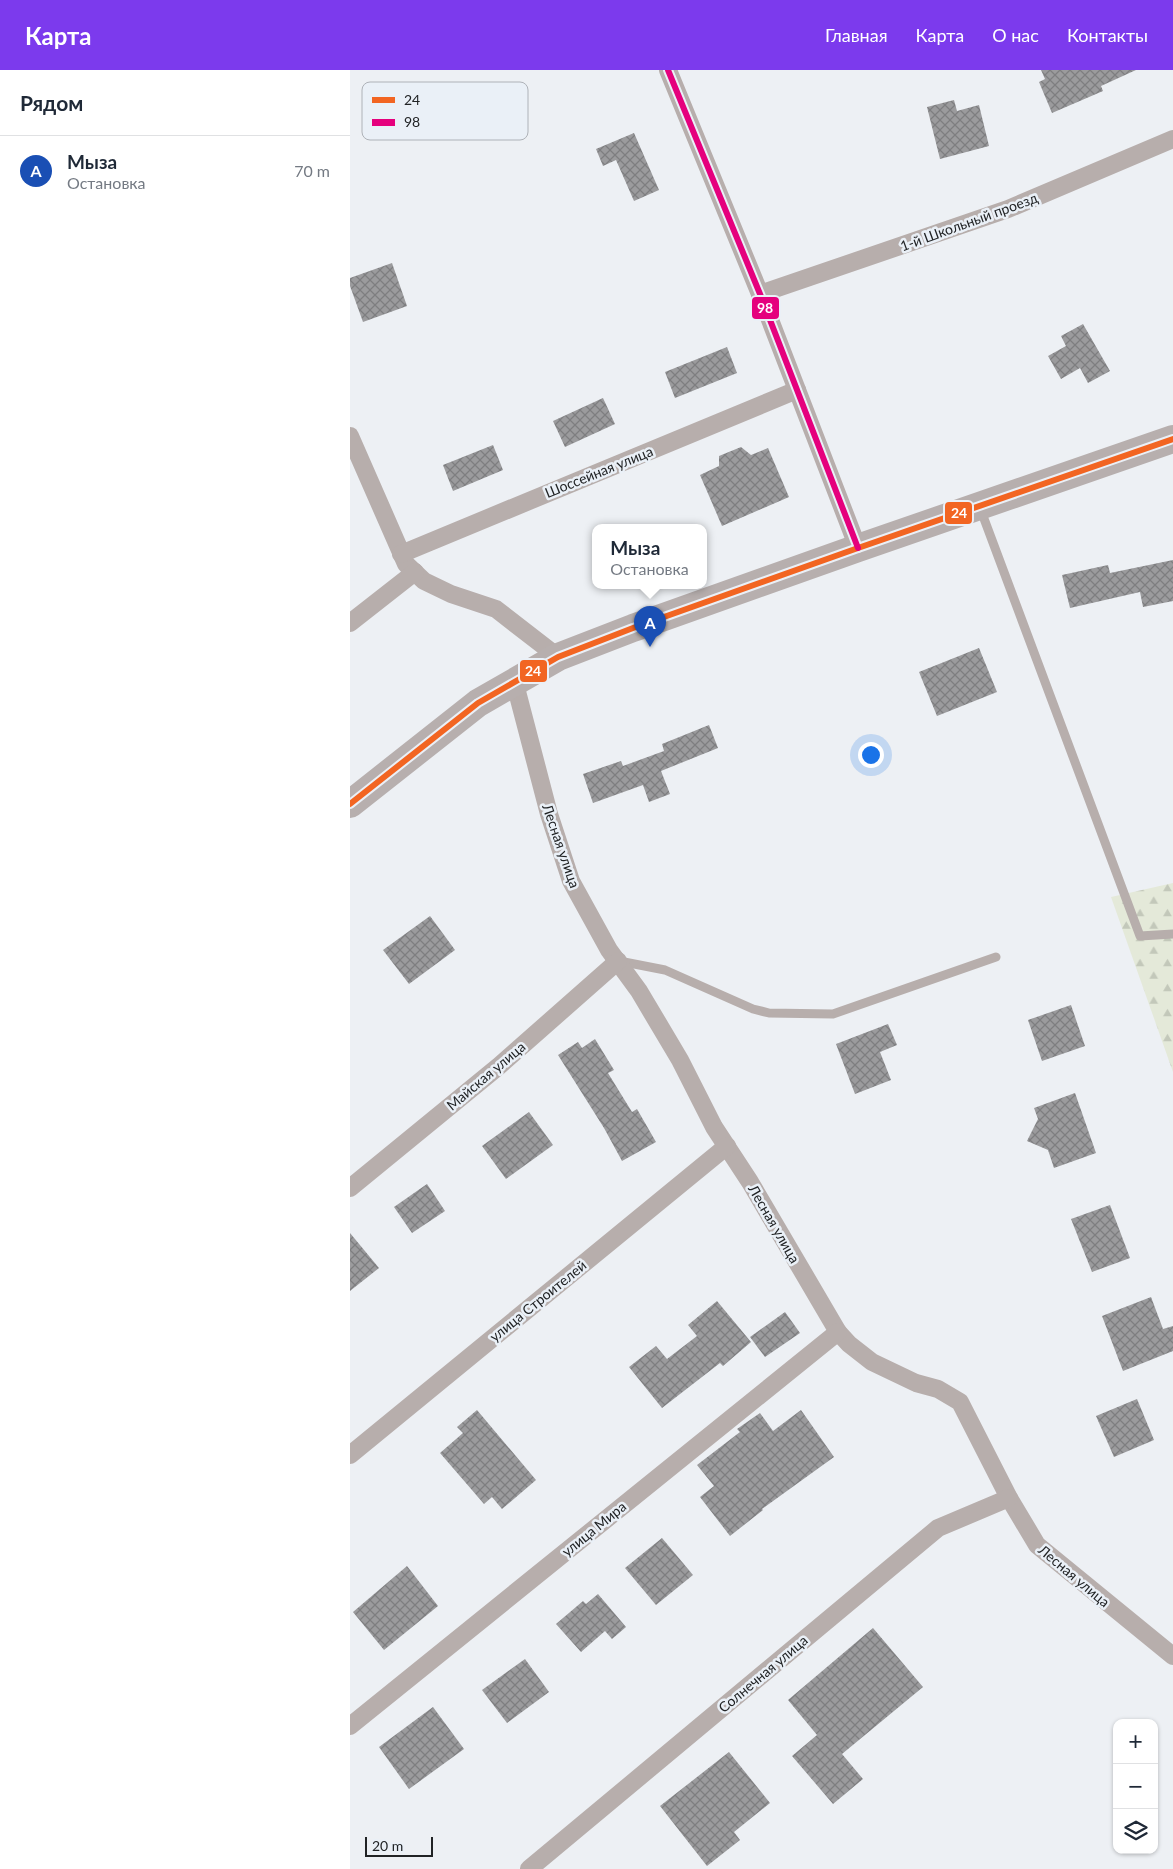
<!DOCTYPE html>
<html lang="ru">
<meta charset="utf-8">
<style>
:root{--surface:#fff;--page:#f2f2f3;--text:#1f2937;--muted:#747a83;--line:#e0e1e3;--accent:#7c3aed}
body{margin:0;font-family:Lato,sans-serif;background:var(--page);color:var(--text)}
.controls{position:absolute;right:15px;bottom:15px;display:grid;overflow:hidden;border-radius:10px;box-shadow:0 1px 4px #0004}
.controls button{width:45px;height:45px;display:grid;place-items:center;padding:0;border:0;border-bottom:1px solid var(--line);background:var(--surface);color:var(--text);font:25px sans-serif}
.scale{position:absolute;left:15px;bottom:12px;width:68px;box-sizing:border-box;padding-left:5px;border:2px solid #212325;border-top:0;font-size:14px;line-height:18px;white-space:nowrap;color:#212325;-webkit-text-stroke:4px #eaf0f7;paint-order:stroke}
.you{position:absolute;left:520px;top:684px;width:18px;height:18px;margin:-12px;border:4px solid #fff;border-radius:50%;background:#1a73e8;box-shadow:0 0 0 8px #1a73e833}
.badge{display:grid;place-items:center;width:32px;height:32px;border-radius:50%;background:var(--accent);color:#fff;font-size:16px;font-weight:700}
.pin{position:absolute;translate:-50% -41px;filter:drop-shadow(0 1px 2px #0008)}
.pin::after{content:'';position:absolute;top:26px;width:18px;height:15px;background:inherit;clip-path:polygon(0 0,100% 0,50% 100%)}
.popup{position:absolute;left:242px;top:454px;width:115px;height:65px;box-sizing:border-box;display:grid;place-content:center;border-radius:10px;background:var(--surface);filter:drop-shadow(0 1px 4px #0005);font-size:16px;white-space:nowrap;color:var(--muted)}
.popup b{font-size:19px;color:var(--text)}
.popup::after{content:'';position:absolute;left:50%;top:100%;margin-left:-10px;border:10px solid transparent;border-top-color:var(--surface)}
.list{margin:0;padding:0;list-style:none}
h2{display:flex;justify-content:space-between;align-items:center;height:65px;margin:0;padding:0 20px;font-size:21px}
h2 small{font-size:16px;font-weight:400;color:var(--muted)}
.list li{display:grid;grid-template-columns:32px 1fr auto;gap:15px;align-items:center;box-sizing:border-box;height:70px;padding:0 20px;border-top:1px solid var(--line)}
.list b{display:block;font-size:19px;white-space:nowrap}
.list p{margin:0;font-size:16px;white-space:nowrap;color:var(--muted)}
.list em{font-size:16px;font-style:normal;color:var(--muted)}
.icon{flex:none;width:28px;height:28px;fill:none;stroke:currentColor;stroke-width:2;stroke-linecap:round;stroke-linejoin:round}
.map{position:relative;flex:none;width:823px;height:1799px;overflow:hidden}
header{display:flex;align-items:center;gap:30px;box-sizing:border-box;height:70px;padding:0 25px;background:var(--accent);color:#fff}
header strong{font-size:24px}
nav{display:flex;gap:28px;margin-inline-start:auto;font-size:18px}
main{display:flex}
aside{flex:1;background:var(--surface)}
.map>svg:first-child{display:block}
.forest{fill:url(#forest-firs)}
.building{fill:url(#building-cross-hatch)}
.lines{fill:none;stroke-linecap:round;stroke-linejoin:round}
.service{stroke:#b7aeac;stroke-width:9}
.minor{stroke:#b7aeac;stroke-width:18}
.primary{stroke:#b7afae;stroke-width:28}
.bus-1-casing{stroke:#eaf0f7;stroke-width:10}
.bus-2-casing{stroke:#eaf0f7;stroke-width:10}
.bus-1{stroke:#f26522;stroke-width:6}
.bus-2{stroke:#e5007d;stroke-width:6}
.labels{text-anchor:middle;stroke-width:5;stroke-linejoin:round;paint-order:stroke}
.street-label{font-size:14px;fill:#212325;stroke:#eaf0f7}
.key{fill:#eaf0f7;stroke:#aeb2b8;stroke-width:1}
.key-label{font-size:14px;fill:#212325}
.line-badge{stroke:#eaf0f7;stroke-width:2}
.badge-label{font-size:14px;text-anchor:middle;font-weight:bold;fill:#fff}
</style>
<header>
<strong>Карта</strong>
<nav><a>Главная</a><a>Карта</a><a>О нас</a><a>Контакты</a></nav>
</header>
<main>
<aside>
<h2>Рядом<small></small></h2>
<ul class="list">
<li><span class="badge" style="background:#1a4fb4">A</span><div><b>Мыза</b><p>Остановка</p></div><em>70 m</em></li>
</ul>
</aside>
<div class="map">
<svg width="823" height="1799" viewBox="0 0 823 1799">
<defs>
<pattern id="forest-firs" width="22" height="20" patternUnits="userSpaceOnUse" patternTransform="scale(1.25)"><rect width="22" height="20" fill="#e4e9d9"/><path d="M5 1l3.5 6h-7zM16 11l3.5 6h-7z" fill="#c3c8ba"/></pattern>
<pattern id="building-cross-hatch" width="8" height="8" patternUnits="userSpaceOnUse" patternTransform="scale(1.25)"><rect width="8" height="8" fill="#9b9b9d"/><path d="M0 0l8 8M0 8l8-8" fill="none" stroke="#7e7e80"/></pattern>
</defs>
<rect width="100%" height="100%" fill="#edf0f4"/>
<path class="forest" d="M823,813V1002L761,827Z"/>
<g class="building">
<path d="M691,0H786L751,16L753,21L702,43L689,12L695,9Z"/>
<path d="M604,30L607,41L629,35L639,76L590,89L577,37Z"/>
<path d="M284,63L309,120L284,131L266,90L253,96L246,79Z"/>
<path d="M42,193L57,236L13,252L0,216V208Z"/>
<path d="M733,254L760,301L738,313L730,298L711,309L698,286L716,276L711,266Z"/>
<path d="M377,277L387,303L325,328L315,302Z"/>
<path d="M253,328L265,354L215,377L203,351Z"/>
<path d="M143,375L153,400L103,421L93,395Z"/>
<path d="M391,377L401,385L418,378L439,427L372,456L350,405L369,396V386Z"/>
<path d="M823,490V531L793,537L790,522L720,538L712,505L758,495L760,503Z"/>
<path d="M629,578L647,622L587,646L569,602Z"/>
<path d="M359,655L368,678L311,701L320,724L299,732L293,715L243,733L233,704L271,691L273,696L314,681L312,674Z"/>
<path d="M80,846L105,880L59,914L33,880Z"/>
<path d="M721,935L735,976L692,991L678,950Z"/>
<path d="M538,954L547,975L530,982L541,1010L505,1024L486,974Z"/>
<path d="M245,969L264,1000L258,1003L282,1042L287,1039L306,1072L272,1091L254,1058L208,985L228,972L232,978Z"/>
<path d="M725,1023L746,1083L704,1098L698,1080L677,1071L688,1049L684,1038Z"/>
<path d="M179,1042L203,1075L156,1109L132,1076Z"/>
<path d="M77,1114L95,1141L62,1163L44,1137Z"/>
<path d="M760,1135L780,1188L742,1202L721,1149Z"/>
<path d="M0,1163L29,1198L0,1221Z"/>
<path d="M801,1227L813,1259L823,1256V1281L773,1301L752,1246Z"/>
<path d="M367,1231L401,1272L373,1296L370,1293L312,1338L279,1297L306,1276L317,1289L347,1266L338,1255Z"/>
<path d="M435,1242L450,1263L415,1287L400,1267Z"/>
<path d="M787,1329L804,1370L764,1387L746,1346Z"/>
<path d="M127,1340L186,1410L152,1439L142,1427L134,1434L90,1383L113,1363L107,1357Z"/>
<path d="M451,1340L484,1387L412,1439L413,1440L380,1466L350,1427L364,1416L347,1395L390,1362L387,1359L410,1343L423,1361Z"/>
<path d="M312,1468L343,1505L306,1535L275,1498Z"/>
<path d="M57,1496L88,1536L34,1580L3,1542Z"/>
<path d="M248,1524L276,1557L262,1569L255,1561L231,1582L206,1554L233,1531L236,1534Z"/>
<path d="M523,1558L573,1617L492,1684L513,1709L483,1734L442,1686L467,1665L438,1630Z"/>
<path d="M175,1589L199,1622L157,1653L132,1620Z"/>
<path d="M83,1637L114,1679L59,1719L29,1677Z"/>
<path d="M379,1682L420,1733L384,1762L390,1770L357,1796L310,1736Z"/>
</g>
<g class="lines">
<g class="service">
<path d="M630,438L790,866L823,864"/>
<path d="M269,891L315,900L403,939L419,943L483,944L646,887"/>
</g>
<g class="minor">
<path d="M318,0L410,224L508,478"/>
<path d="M410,224L658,139L823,69"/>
<path d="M0,366L56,494L74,511L101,524L146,539L208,587"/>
<path d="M51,484L447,320"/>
<path d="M0,553L65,502"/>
<path d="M164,610L199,744L221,811L259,880L289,921L330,990L364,1057L400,1112L488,1262L499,1274L522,1292L566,1313L588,1319L610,1332L659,1428L687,1475L823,1586"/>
<path d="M0,1118L149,996L268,891"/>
<path d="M0,1385L377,1076"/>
<path d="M0,1656L488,1262"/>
<path d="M179,1799L588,1458L659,1428"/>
</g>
<path class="primary" d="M0,734L128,633L208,587L283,558L508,478L823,369"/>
<defs>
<path id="bus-1" d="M0,734L128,633L208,587L283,558L508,478L823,369"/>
<path id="bus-2" d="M318,0L410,224L508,478"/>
</defs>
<use href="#bus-1" class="bus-1-casing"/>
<use href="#bus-2" class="bus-2-casing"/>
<use href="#bus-1" class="bus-1"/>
<use href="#bus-2" class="bus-2"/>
</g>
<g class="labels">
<g class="street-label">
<text transform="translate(619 152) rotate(-20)" y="5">1-й Школьный проезд</text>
<text transform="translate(249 402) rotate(-22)" y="5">Шоссейная улица</text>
<text transform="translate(211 776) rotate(71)" y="5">Лесная улица</text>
<text transform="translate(136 1006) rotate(-40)" y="5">Майская улица</text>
<text transform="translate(424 1154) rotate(60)" y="5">Лесная улица</text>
<text transform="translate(188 1231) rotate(-39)" y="5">улица Строителей</text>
<text transform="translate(244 1459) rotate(-39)" y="5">улица Мира</text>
<text transform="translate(724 1506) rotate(40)" y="5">Лесная улица</text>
<text transform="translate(413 1604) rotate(-40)" y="5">Солнечная улица</text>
</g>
</g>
<rect x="12" y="12" width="166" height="58" rx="8" class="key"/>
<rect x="22" y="27" width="23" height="6" fill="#f26522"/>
<rect x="22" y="49" width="23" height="7" fill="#e5007d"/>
<g class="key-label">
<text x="54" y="35">24</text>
<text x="54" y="57">98</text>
</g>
<g class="line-badge">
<rect x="401" y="226" width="29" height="24" rx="5" fill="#e5007d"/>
<rect x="594" y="431" width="29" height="24" rx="5" fill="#f26522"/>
<rect x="169" y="589" width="29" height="24" rx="5" fill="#f26522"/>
</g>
<g class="badge-label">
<text x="415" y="243">98</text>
<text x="609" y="448">24</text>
<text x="183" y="606">24</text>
</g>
</svg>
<div class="controls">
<button>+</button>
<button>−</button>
<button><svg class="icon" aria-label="layers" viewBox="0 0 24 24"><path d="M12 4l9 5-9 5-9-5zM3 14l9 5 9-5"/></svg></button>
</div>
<div class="scale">20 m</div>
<div class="you"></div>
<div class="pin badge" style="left:300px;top:577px;background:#1a4fb4">A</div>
<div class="popup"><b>Мыза</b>Остановка</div>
</div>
</main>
